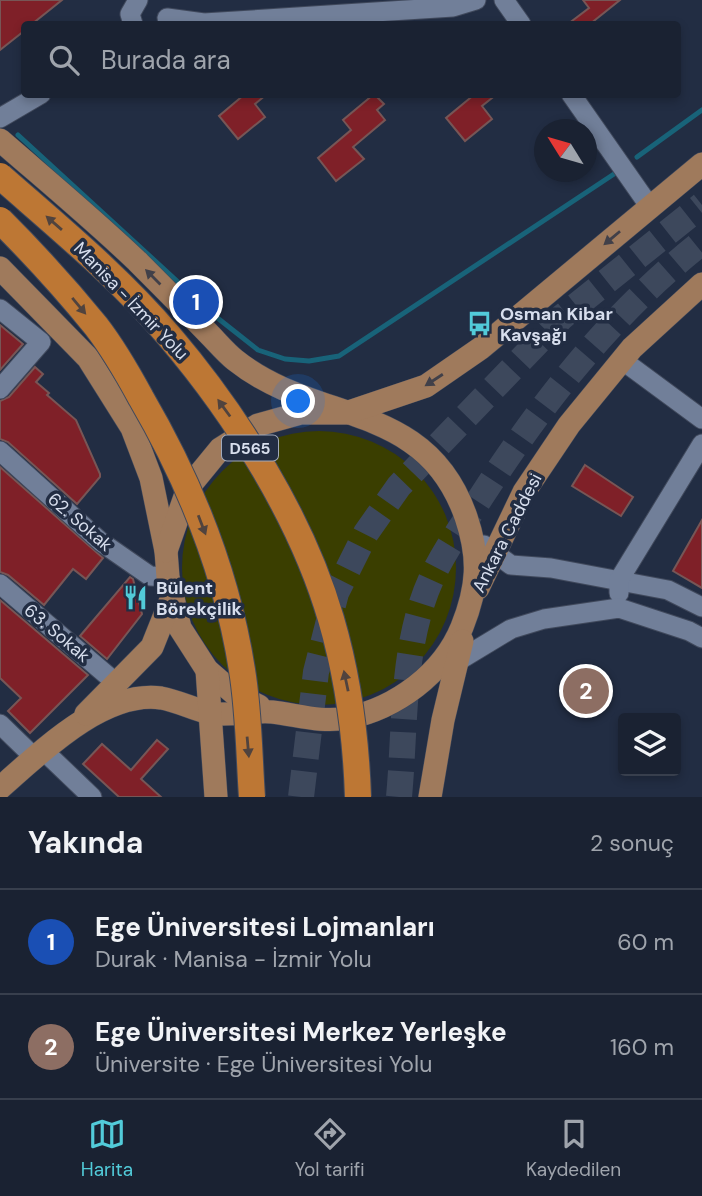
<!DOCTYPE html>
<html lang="tr">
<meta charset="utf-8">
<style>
:root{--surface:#1a2232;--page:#272f3e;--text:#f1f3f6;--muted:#9fa4ac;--line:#383f4d;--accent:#52cbd9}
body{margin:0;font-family:"DM Sans",sans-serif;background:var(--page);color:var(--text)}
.controls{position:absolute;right:21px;bottom:21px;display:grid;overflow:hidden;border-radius:7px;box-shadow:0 4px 10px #0003}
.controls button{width:63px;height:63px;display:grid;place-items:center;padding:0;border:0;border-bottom:2px solid var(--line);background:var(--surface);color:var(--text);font:35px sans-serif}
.compass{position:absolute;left:534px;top:119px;width:63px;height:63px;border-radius:50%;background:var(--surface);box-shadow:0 4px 10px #0003;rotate:307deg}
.you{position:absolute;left:299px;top:402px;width:24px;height:24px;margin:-18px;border:5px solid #fff;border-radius:50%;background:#1a73e8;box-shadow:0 0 0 10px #1a73e833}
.badge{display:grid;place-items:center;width:46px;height:46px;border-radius:50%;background:var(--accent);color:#fff;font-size:23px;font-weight:700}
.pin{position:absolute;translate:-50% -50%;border:4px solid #fff;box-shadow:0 2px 7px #0006}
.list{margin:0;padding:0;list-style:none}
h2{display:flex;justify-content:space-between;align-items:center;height:91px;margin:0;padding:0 28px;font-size:30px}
h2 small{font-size:23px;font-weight:400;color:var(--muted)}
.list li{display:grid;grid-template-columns:46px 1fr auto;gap:21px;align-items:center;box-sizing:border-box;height:105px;padding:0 28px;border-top:2px solid var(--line)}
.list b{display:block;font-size:26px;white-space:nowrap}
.list p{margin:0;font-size:23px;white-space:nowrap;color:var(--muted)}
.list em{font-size:23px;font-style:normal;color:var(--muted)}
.icon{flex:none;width:38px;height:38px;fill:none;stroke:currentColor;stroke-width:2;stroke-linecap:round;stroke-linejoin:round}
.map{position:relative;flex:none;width:702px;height:797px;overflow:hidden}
.search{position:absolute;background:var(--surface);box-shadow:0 4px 10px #0003;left:21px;right:21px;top:21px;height:77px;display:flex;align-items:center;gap:18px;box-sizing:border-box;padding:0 24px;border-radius:7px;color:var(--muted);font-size:26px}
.sheet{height:301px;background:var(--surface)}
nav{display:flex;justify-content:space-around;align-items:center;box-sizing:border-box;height:98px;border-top:2px solid var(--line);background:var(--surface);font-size:19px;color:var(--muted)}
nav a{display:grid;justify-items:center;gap:4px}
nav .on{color:var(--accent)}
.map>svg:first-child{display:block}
.green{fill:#3a3e00}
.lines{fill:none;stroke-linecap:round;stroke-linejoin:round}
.stream{stroke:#186379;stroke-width:5}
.building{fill:#7f2028;stroke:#775656;stroke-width:2}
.highway-tunnel{stroke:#3d485c;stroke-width:26;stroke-dasharray:26 13;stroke-linecap:butt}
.minor-casing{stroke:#40495c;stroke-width:21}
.major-casing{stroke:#40495c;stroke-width:24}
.minor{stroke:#717f99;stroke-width:19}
.major{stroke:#9f7a5c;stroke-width:23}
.highway-bridge-casing{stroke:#40495c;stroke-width:28;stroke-linecap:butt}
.highway-bridge{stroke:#bd7734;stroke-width:26}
.oneway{fill:#50433e}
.oneway2{fill:#414049}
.labels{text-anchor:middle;stroke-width:7;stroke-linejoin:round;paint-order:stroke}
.shield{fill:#222d43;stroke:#a1a9ba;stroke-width:2}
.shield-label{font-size:16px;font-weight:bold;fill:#d7deed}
.street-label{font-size:18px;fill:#d7deed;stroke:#222d43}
.poi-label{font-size:18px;font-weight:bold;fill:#d7deed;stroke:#222d43;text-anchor:start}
</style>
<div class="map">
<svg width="702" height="797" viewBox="0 0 702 797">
<rect width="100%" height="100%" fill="#222d43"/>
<circle class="green" cx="319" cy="568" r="137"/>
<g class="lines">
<g class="stream">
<path d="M18,135L215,316L258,350L285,359L309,361L339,356L614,174"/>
<path d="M637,157L702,110"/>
</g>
</g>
<g class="building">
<path d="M0,0H62L32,24H24V31L0,50Z"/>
<path d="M583,0H620L590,24H568L589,8Z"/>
<path d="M245,94H267L255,104L265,117L238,139L219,116Z"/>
<path d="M374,94L384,104L377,110L385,120L353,147L364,159L336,181L318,158L351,130L343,120Z"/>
<path d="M475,94H497L482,106L492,119L465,141L446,118Z"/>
<path d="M0,325L23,344L0,370Z"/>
<path d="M35,367L43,374L36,382L49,393L47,395L76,420L100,474V477L77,504L8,442L0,439V401L9,397Z"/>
<path d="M585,465L633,497L621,516L572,486Z"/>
<path d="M0,467L103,558L86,579L73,569L44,605L8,575L0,572Z"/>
<path d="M702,520V588L673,571Z"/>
<path d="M130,577L133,579L142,614L107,659L80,636Z"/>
<path d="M0,600L88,675L30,733L8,711L21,698L0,678Z"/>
<path d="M157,740L168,749L141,779L161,797H119L83,764L102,744L131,770Z"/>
</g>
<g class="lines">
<g class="highway-tunnel">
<path d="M301,797L316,672L336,593L366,533L399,486L562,317L702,205"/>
<path d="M399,797C405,732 402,665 422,603C434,564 459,531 481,497C544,400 611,314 702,242"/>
</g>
<defs>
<g id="minor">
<path d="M504,0L521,24"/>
<path d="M167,18L204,23L453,7L476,0"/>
<path d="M133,24L130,14L138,0"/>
<path d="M571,94L650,207"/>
<path d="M0,118L41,94"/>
<path d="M0,309L41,342L0,389"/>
<path d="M622,360L702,419"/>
<path d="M0,451L101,542L150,576L168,577"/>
<path d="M484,545L511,565L551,568L668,590L702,607"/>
<path d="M0,584L115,682"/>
<path d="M619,593V580L702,444"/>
<path d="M448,667L511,629L544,619L619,608L689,631L702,638"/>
<path d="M0,724L35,758"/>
<path d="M44,751L92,797"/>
</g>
<g id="major">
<path d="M0,140C46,180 93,219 137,261C161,285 185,309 208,333C217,342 225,352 235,360C316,425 426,400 466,517C480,558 478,587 462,627C443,674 396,708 348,718C321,723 298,715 272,712C252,710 230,717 209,713C193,709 178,701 161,698C103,690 40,753 0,788"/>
<path d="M0,268L88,358L132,428L151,478L166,551L168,577L180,628L207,670L236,695L259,706"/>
<path d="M166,551L188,488L220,449L258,425L301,413H346L426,386L481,348L702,164"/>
<path d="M478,588L524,492L569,425L632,348L702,284"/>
<path d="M207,670L216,797"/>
<path d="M86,714L152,647L172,597"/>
<path d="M430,797L443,720L462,641"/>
</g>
</defs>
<use href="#minor" class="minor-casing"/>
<use href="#major" class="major-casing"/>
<use href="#minor" class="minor"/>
<use href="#major" class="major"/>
<defs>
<g id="highway-bridge">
<path d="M0,176C58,227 119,277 169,336C237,416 302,519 331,619C348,677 356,737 358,797"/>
<path d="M0,220C34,254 66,289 96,326C113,348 128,374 141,398C190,482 227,574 242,670C249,712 249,755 252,797"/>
</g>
</defs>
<use href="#highway-bridge" class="highway-bridge-casing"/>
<use href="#highway-bridge" class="highway-bridge"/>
</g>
<defs><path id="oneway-solid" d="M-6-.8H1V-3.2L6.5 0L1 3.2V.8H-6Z" transform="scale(1.75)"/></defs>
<g class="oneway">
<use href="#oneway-solid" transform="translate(54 223) rotate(-139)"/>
<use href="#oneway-solid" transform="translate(79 306) rotate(50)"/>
<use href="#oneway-solid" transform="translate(224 408) rotate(-126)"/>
<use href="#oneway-solid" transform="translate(202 525) rotate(69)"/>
<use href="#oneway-solid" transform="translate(346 681) rotate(-102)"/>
<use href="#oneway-solid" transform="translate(248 747) rotate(85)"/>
</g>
<g class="oneway2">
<use href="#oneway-solid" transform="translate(612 238) rotate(140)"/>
<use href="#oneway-solid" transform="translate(153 277) rotate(-135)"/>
<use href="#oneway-solid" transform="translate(434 380) rotate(147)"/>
</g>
<defs>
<symbol id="bus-bare" viewBox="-9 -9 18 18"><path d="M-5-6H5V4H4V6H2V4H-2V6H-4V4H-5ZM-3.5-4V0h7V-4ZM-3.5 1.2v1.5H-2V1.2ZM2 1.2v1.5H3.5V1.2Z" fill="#52cbd9" stroke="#222d43" stroke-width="2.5" paint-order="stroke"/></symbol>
<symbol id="restaurant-bare" viewBox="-9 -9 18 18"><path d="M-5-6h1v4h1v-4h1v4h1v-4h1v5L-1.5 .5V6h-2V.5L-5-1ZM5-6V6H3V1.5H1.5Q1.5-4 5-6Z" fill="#52cbd9" stroke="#222d43" stroke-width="2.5" paint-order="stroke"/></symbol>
</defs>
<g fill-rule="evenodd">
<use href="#bus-bare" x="462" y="306" width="35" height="35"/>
<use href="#restaurant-bare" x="118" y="580" width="35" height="35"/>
</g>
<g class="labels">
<rect class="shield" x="222" y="435.5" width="56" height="25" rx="5"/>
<g class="shield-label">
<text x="250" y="454">D565</text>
</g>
<g class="street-label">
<text transform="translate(131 301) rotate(46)" y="6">Manisa - İzmir Yolu</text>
<text transform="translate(80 522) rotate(41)" y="6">62. Sokak</text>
<text transform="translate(507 533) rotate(-63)" y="6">Ankara Caddesi</text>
<text transform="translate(57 633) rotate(40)" y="6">63. Sokak</text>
</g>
<g class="poi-label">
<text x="500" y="320">Osman Kibar<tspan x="500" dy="21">Kavşağı</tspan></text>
<text x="156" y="594">Bülent<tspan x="156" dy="21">Börekçilik</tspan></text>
</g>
</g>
</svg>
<div class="controls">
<button><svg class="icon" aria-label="layers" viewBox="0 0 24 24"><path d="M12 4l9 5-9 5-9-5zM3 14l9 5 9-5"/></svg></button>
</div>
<svg class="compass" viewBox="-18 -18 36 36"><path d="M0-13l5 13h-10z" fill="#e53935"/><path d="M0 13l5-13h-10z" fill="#9fa4ac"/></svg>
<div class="you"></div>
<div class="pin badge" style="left:196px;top:302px;background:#1a4fb4">1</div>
<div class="pin badge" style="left:586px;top:691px;background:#8d6e63">2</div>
<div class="search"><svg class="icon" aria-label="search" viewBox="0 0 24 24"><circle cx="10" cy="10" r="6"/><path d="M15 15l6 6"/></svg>Burada ara</div>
</div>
<section class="sheet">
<h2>Yakında<small>2 sonuç</small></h2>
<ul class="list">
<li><span class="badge" style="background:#1a4fb4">1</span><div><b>Ege Üniversitesi Lojmanları</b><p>Durak · Manisa - İzmir Yolu</p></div><em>60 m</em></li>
<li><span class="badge" style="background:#8d6e63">2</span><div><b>Ege Üniversitesi Merkez Yerleşke</b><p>Üniversite · Ege Üniversitesi Yolu</p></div><em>160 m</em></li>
</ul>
</section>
<nav>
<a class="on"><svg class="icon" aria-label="map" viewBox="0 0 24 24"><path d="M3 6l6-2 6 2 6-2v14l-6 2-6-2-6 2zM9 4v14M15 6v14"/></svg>Harita</a>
<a><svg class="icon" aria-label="directions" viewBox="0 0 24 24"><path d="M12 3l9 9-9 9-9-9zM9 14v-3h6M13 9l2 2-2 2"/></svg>Yol tarifi</a>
<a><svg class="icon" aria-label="saved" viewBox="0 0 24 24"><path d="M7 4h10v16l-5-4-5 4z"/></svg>Kaydedilen</a>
</nav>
